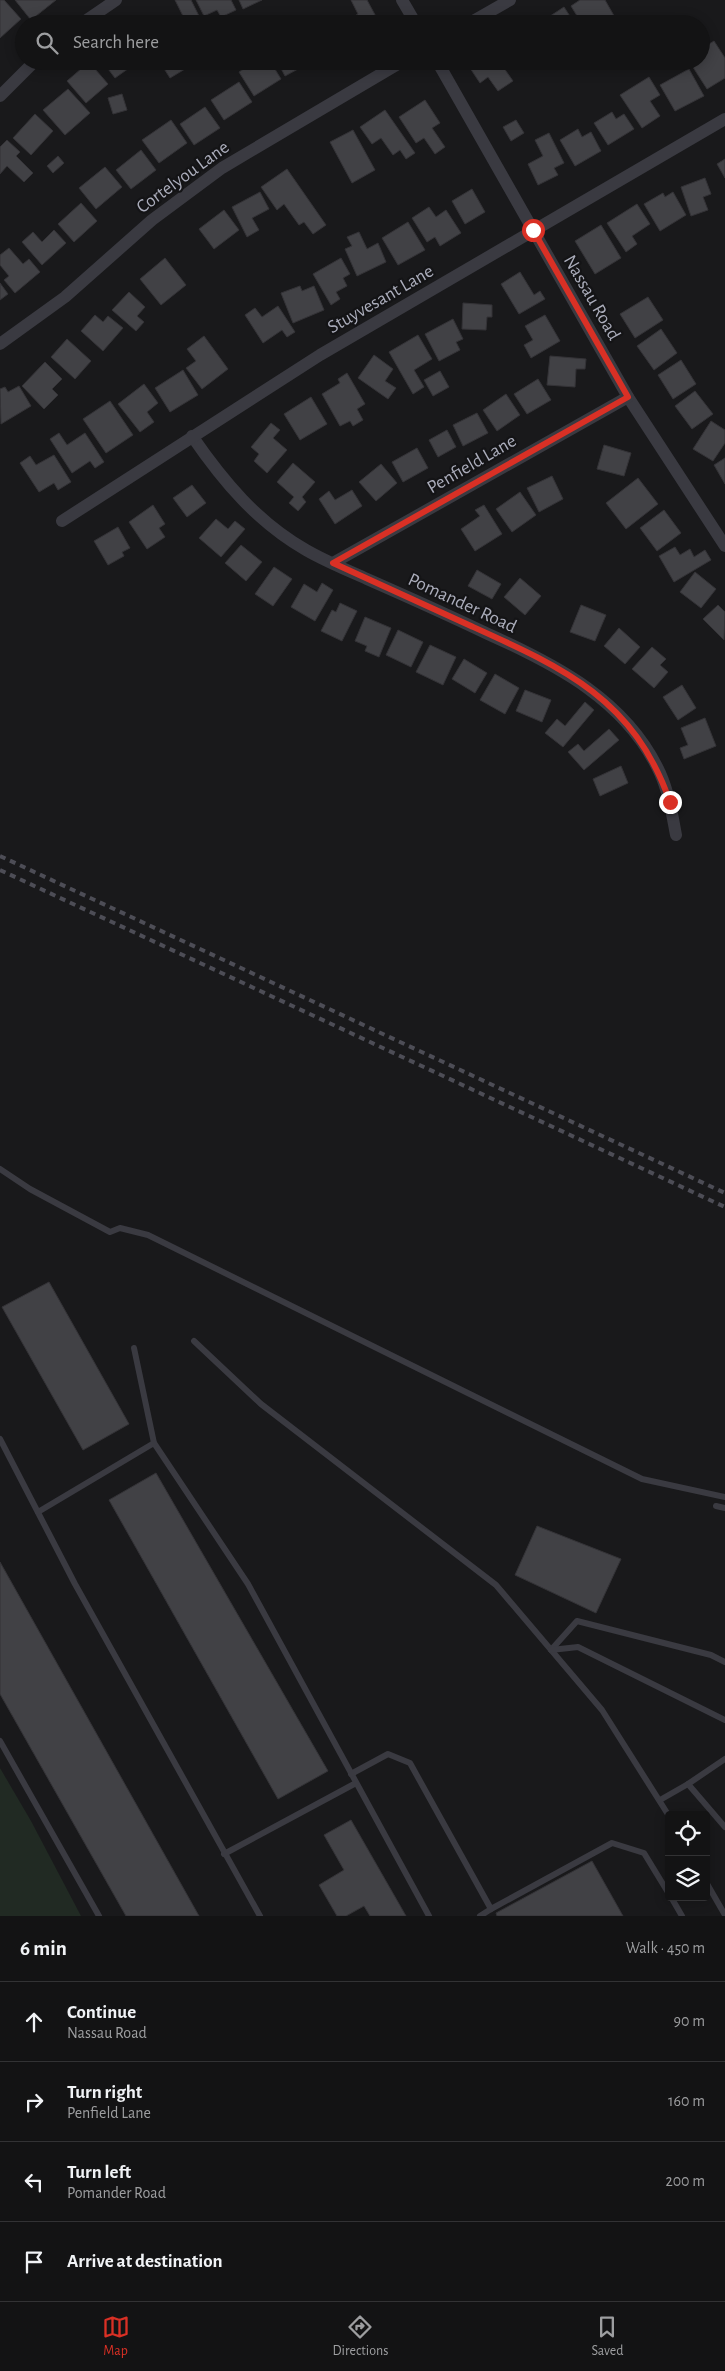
<!DOCTYPE html>
<meta charset="utf-8">
<style>
:root{--surface:#131314;--page:#1c1c1d;--text:#f1f3f6;--muted:#9d9ea0;--line:#323234;--accent:#d93025}
body{margin:0;font-family:"Alegreya Sans",sans-serif;background:var(--page);color:var(--text)}
.controls{position:absolute;right:15px;bottom:15px;display:grid;overflow:hidden;border-radius:5px;box-shadow:0 2px 12px #0003}
.controls button{width:45px;height:45px;display:grid;place-items:center;padding:0;border:0;border-bottom:1px solid var(--line);background:var(--surface);color:var(--text);font:25px sans-serif}
.stop{position:absolute;width:15px;height:15px;margin:-11px;border:4px solid #d93025;border-radius:50%;background:#fff}
.stop.end{background:#d93025;border-color:#fff;box-shadow:0 1px 5px #0008}
.list{margin:0;padding:0;list-style:none}
h2{display:flex;justify-content:space-between;align-items:center;height:65px;margin:0;padding:0 20px;font-size:21px}
h2 small{font-size:16px;font-weight:400;color:var(--muted)}
.list li{display:grid;grid-template-columns:32px 1fr auto;gap:15px;align-items:center;box-sizing:border-box;height:80px;padding:0 20px;border-top:1px solid var(--line)}
.list b{display:block;font-size:19px;white-space:nowrap}
.list p{margin:0;font-size:16px;white-space:nowrap;color:var(--muted)}
.list em{font-size:16px;font-style:normal;color:var(--muted)}
.icon{flex:none;width:28px;height:28px;fill:none;stroke:currentColor;stroke-width:2;stroke-linecap:round;stroke-linejoin:round}
.map{position:relative;flex:none;width:725px;height:1916px;overflow:hidden}
.search{position:absolute;background:var(--surface);box-shadow:0 2px 12px #0003;left:15px;right:15px;top:15px;height:55px;display:flex;align-items:center;gap:12px;box-sizing:border-box;padding:0 18px;border-radius:28px;color:var(--muted);font-size:19px}
.sheet{height:385px;background:var(--surface)}
nav{display:flex;justify-content:space-around;align-items:center;box-sizing:border-box;height:70px;border-top:1px solid var(--line);background:var(--surface);font-size:14px;color:var(--muted)}
nav a{display:grid;justify-items:center;gap:2px}
nav .on{color:var(--accent)}
.map>svg:first-child{display:block}
.green{fill:#212a23}
.building{fill:#414145;stroke:#343337}
.lines{fill:none;stroke-linecap:round;stroke-linejoin:round}
.lane{stroke:#3a3a41;stroke-width:6}
.street{stroke:#3a3a41;stroke-width:12}
.rail{stroke:#4d4d56;stroke-width:4;stroke-dasharray:6 5;stroke-linecap:butt}
.route{stroke:#d93025;stroke-width:6}
.labels{text-anchor:middle;stroke-width:4.5;stroke-linejoin:round;paint-order:stroke}
.street-label{font-size:19px;fill:#abadbb;stroke:#141416}
</style>
<div class="map">
<svg width="725" height="1916" viewBox="0 0 725 1916">
<rect width="100%" height="100%" fill="#19191b"/>
<path class="green" d="M0,1768L31,1821L81,1916H0Z"/>
<g class="building">
<path d="M0,0H4L21,19L0,38Z"/>
<path d="M15,0H56L31,20Z"/>
<path d="M175,0H191L203,24H177L185,20Z"/>
<path d="M196,0H231L236,10L221,17L217,10L204,16Z"/>
<path d="M239,0H262L243,9Z"/>
<path d="M351,0H367L380,24H341L358,14Z"/>
<path d="M580,0H605L617,21L613,24H582L571,6Z"/>
<path d="M564,7L575,24H538Z"/>
<path d="M714,41L725,58V78L707,89L689,61H701V49Z"/>
<path d="M102,61H139L115,78Z"/>
<path d="M173,61H180L185,69L170,78L163,67Z"/>
<path d="M256,61H270L281,79L254,96L239,72Z"/>
<path d="M277,61H313L285,76Z"/>
<path d="M475,61H499L513,81L498,91L488,77L480,83L468,65Z"/>
<path d="M514,61H533L519,69Z"/>
<path d="M89,62L108,84L86,103L67,81Z"/>
<path d="M689,69L704,96L675,111L660,85Z"/>
<path d="M649,77L660,95L650,101L660,116L642,128L620,95Z"/>
<path d="M239,82L252,102L224,120L211,100Z"/>
<path d="M68,89L90,113L65,135L43,110Z"/>
<path d="M122,94L127,110L113,114L108,98Z"/>
<path d="M425,100L440,123L432,128L445,147L435,154L424,138L416,143L399,117Z"/>
<path d="M205,107L220,128L194,145L180,124Z"/>
<path d="M385,110L415,153L406,159L400,150L393,155L381,138L372,144L360,127Z"/>
<path d="M612,112L616,119L624,114L634,129L608,145L594,123Z"/>
<path d="M35,114L53,131L31,155L13,138Z"/>
<path d="M171,120L187,143L159,163L142,140Z"/>
<path d="M516,120L524,133L511,141L503,127Z"/>
<path d="M578,129L582,137L591,132L601,151L575,166L560,140Z"/>
<path d="M353,130L375,170L352,183L330,142Z"/>
<path d="M549,133L564,163L554,168L558,175L538,185L528,164L543,156L535,140Z"/>
<path d="M7,140L20,152L16,156L33,173L24,182L7,166L0,174V147Z"/>
<path d="M141,150L156,170L131,189L116,170Z"/>
<path d="M58,156L64,163L53,173L47,166Z"/>
<path d="M725,159V178L717,164Z"/>
<path d="M105,167L122,187L96,209L79,188Z"/>
<path d="M287,169L326,225L313,234L304,222L299,225L284,204L277,210L261,187Z"/>
<path d="M705,178L711,194L703,197L708,210L691,216L681,187Z"/>
<path d="M472,189L485,212L465,224L452,201Z"/>
<path d="M260,192L269,209L252,218L259,230L247,237L232,207Z"/>
<path d="M673,192L686,215L660,231L644,204L663,193L665,197Z"/>
<path d="M81,203L97,221L74,242L58,224Z"/>
<path d="M637,204L650,224L632,236L637,244L626,252L607,223Z"/>
<path d="M429,207L436,217L446,210L461,233L440,246L435,237L427,242L412,218Z"/>
<path d="M224,210L239,230L214,249L199,229Z"/>
<path d="M408,222L425,250L398,265L382,238Z"/>
<path d="M601,225L621,258L595,274L575,241Z"/>
<path d="M54,230L66,243L42,265L22,242L33,232L42,242Z"/>
<path d="M359,232L367,249L378,243L386,262L357,276L345,249L352,246L347,237Z"/>
<path d="M9,248L23,264L29,259L40,272L15,293L4,280L9,276L0,265V255Z"/>
<path d="M165,258L186,285L161,305L140,279Z"/>
<path d="M341,258L350,274L343,278L347,286L336,292L340,299L331,305L313,274Z"/>
<path d="M520,272L534,295L540,291L545,299L519,314L501,284Z"/>
<path d="M0,283L8,294L0,300Z"/>
<path d="M300,286L302,291L314,286L324,310L293,323L281,293Z"/>
<path d="M129,292L145,307L137,316L144,322L136,331L112,310Z"/>
<path d="M648,297L663,320L635,338L620,314Z"/>
<path d="M463,303L492,305V317H487L486,330L462,329Z"/>
<path d="M278,306L295,332L287,337L282,330L263,343L245,315L255,308L262,317Z"/>
<path d="M95,315L103,322L108,316L123,328L103,351L81,331Z"/>
<path d="M545,315L560,341L531,358L524,345L533,340L525,326Z"/>
<path d="M453,319L463,339L456,342L460,350L439,361L425,334Z"/>
<path d="M661,329L677,353L654,370L637,346Z"/>
<path d="M418,335L432,359L414,370L424,387L413,394L389,352Z"/>
<path d="M204,336L228,369L202,389L186,368L196,361L187,349Z"/>
<path d="M67,339L91,361L75,379L51,357Z"/>
<path d="M374,355L393,369L385,381L396,388L388,399L358,378Z"/>
<path d="M550,356L586,359L585,369H576L575,387L547,385Z"/>
<path d="M681,360L696,384L673,399L658,375Z"/>
<path d="M45,362L62,379L52,389L58,395L44,409L22,386Z"/>
<path d="M183,370L198,395L170,412L155,388Z"/>
<path d="M440,371L449,387L433,396L424,380Z"/>
<path d="M347,373L365,404L357,409L363,420L353,426L350,421L340,426L322,394L340,383L338,379Z"/>
<path d="M538,379L551,400L527,414L514,394Z"/>
<path d="M144,384L158,403L147,412L154,422L140,432L118,404Z"/>
<path d="M19,386L31,406L1,424L0,389L5,387L8,392Z"/>
<path d="M695,391L713,414L692,429L675,406Z"/>
<path d="M506,394L520,415L497,431L483,410Z"/>
<path d="M311,397L327,424L300,440L284,414Z"/>
<path d="M110,401L133,435L106,453L83,419Z"/>
<path d="M477,413L488,433L463,446L453,425Z"/>
<path d="M711,421L725,430V443L713,461L693,449Z"/>
<path d="M271,423L280,430L273,438L287,450L267,473L254,461L259,454L251,447Z"/>
<path d="M447,430L456,447L438,457L429,440Z"/>
<path d="M59,433L67,445L85,433L104,462L95,468L90,461L72,473L50,439Z"/>
<path d="M604,445L631,453L624,476L597,469Z"/>
<path d="M417,448L428,468L403,482L392,462Z"/>
<path d="M54,455L71,482L58,490L54,483L39,492L20,463L30,456L36,465Z"/>
<path d="M725,458V484L714,465Z"/>
<path d="M293,463L315,482L302,497L306,502L298,511L289,503L294,497L277,482Z"/>
<path d="M381,464L397,483L376,501L359,482Z"/>
<path d="M552,476L563,499L539,512L527,488Z"/>
<path d="M638,478L658,504L626,529L606,503Z"/>
<path d="M192,485L206,503L187,517L173,498Z"/>
<path d="M352,490L362,506L335,524L319,499L329,491L335,500Z"/>
<path d="M520,492L536,515L512,532L496,509Z"/>
<path d="M153,505L165,524L159,528L165,537L147,549L129,522Z"/>
<path d="M484,505L502,534L475,551L461,529L480,516L475,510Z"/>
<path d="M664,510L681,533L657,551L640,528Z"/>
<path d="M216,519L228,529L235,521L245,529L221,557L199,538Z"/>
<path d="M118,527L130,548L122,552L124,556L108,565L94,541Z"/>
<path d="M241,545L262,562L246,581L225,563Z"/>
<path d="M675,547L680,555L690,549L694,557L705,550L711,560L674,582L659,556Z"/>
<path d="M274,567L292,579L273,606L255,594Z"/>
<path d="M477,570L501,584L492,599L468,586Z"/>
<path d="M695,572L716,589L701,608L680,592Z"/>
<path d="M520,578L541,596L525,615L504,597Z"/>
<path d="M322,583L333,590L315,621L291,607L304,584L317,592Z"/>
<path d="M340,603L357,611L342,641L321,631L332,610L336,612Z"/>
<path d="M581,605L606,615L595,641L570,632Z"/>
<path d="M718,605L725,612L724,640L703,619Z"/>
<path d="M365,617L391,628L379,657L365,651L367,646L355,641Z"/>
<path d="M619,628L640,647L625,664L604,646Z"/>
<path d="M398,630L423,642L411,667L386,655Z"/>
<path d="M430,645L456,657L443,685L416,672Z"/>
<path d="M652,647L666,659L660,665L668,672L654,688L632,669Z"/>
<path d="M464,659L487,673L475,693L452,679Z"/>
<path d="M495,674L519,688L505,714L480,700Z"/>
<path d="M682,685L696,708L678,720L663,697Z"/>
<path d="M525,690L551,700L542,722L516,711Z"/>
<path d="M585,702L594,710L563,747L545,733L557,719L565,726Z"/>
<path d="M705,718L716,746L684,759L680,748L688,745L681,728Z"/>
<path d="M609,729L619,740L584,770L568,752L578,744L584,751Z"/>
<path d="M621,766L628,783L600,796L593,779Z"/>
<path d="M49,1282L129,1424L83,1450L2,1307Z"/>
<path d="M156,1473L328,1771L278,1799L109,1500Z"/>
<path d="M537,1526L621,1559L596,1613L515,1575Z"/>
<path d="M0,1562L199,1916H126L0,1694Z"/>
<path d="M351,1820L406,1916H370L364,1906L346,1916H337L319,1885L344,1870L324,1835Z"/>
<path d="M592,1861L623,1916H497L496,1913Z"/>
</g>
<g class="lines">
<g class="lane">
<path d="M0,1169L30,1189L110,1232L120,1228L148,1235L642,1479L725,1497"/>
<path d="M194,1341L261,1404L496,1585L602,1710L669,1816"/>
<path d="M134,1348L154,1443L248,1584L429,1916"/>
<path d="M0,1439L75,1584L260,1916"/>
<path d="M716,1506L725,1508"/>
<path d="M38,1512L154,1443"/>
<path d="M551,1650L577,1621L711,1655L725,1662"/>
<path d="M551,1650L578,1647L725,1720"/>
<path d="M0,1741L99,1916"/>
<path d="M351,1774L388,1754L410,1763L491,1909L480,1916"/>
<path d="M688,1784L725,1827"/>
<path d="M660,1800L688,1784L725,1759"/>
<path d="M224,1854L356,1783"/>
<path d="M706,1882L725,1915"/>
<path d="M671,1897L682,1916"/>
<path d="M491,1909L612,1843L644,1853L669,1894"/>
</g>
<g class="street">
<path d="M402,0L416,24"/>
<path d="M81,24L116,0"/>
<path d="M468,24L510,0"/>
<path d="M437,61L628,397L725,546"/>
<path d="M0,96L35,61"/>
<path d="M0,344L65,297L152,220L222,168L403,61"/>
<path d="M192,436C223,481 257,522 306,550C325,561 347,570 367,579C408,597 448,615 488,634C557,665 627,701 660,773C669,793 672,814 676,835"/>
<path d="M62,521L320,355L725,119"/>
<path d="M333,563L628,397"/>
</g>
<g class="rail">
<path d="M0,856L725,1193"/>
<path d="M0,870L725,1207"/>
</g>
</g>
<g class="lines">
<path class="route" d="M533,230L628,397L333,563C379,584 425,605 471,626C564,668 634,699 670,802"/>
</g>
<g class="labels">
<g class="street-label">
<text transform="translate(182 176) rotate(-36)" y="7">Cortelyou Lane</text>
<text transform="translate(593 297) rotate(60)" y="7">Nassau Road</text>
<text transform="translate(380 298) rotate(-30)" y="7">Stuyvesant Lane</text>
<text transform="translate(471 463) rotate(-30)" y="7">Penfield Lane</text>
<text transform="translate(463 602) rotate(25)" y="7">Pomander Road</text>
</g>
</g>
</svg>
<div class="controls">
<button><svg class="icon" aria-label="locate" viewBox="0 0 24 24"><circle cx="12" cy="12" r="6"/><path d="M12 2v4M12 18v4M2 12h4M18 12h4"/></svg></button>
<button><svg class="icon" aria-label="layers" viewBox="0 0 24 24"><path d="M12 4l9 5-9 5-9-5zM3 14l9 5 9-5"/></svg></button>
</div>
<div class="stop" style="left:533px;top:230px"></div>
<div class="stop end" style="left:670px;top:802px"></div>
<div class="search"><svg class="icon" aria-label="search" viewBox="0 0 24 24"><circle cx="10" cy="10" r="6"/><path d="M15 15l6 6"/></svg>Search here</div>
</div>
<section class="sheet">
<h2>6 min<small>Walk · 450 m</small></h2>
<ul class="list">
<li><svg class="icon" aria-label="ahead" viewBox="0 0 24 24"><path d="M12 20V5M6 11l6-6 6 6"/></svg><div><b>Continue</b><p>Nassau Road</p></div><em>90 m</em></li>
<li><svg class="icon" aria-label="right" viewBox="0 0 24 24"><path d="M7 20v-9h11M14 6l5 5-5 5"/></svg><div><b>Turn right</b><p>Penfield Lane</p></div><em>160 m</em></li>
<li><svg class="icon" aria-label="left" viewBox="0 0 24 24"><path d="M17 20v-9H6M10 6l-5 5 5 5"/></svg><div><b>Turn left</b><p>Pomander Road</p></div><em>200 m</em></li>
<li><svg class="icon" aria-label="arrive" viewBox="0 0 24 24"><path d="M6 21V4h12l-3 4 3 4H6"/></svg><div><b>Arrive at destination</b></div></li>
</ul>
</section>
<nav>
<a class="on"><svg class="icon" aria-label="map" viewBox="0 0 24 24"><path d="M3 6l6-2 6 2 6-2v14l-6 2-6-2-6 2zM9 4v14M15 6v14"/></svg>Map</a>
<a><svg class="icon" aria-label="directions" viewBox="0 0 24 24"><path d="M12 3l9 9-9 9-9-9zM9 14v-3h6M13 9l2 2-2 2"/></svg>Directions</a>
<a><svg class="icon" aria-label="saved" viewBox="0 0 24 24"><path d="M7 4h10v16l-5-4-5 4z"/></svg>Saved</a>
</nav>
